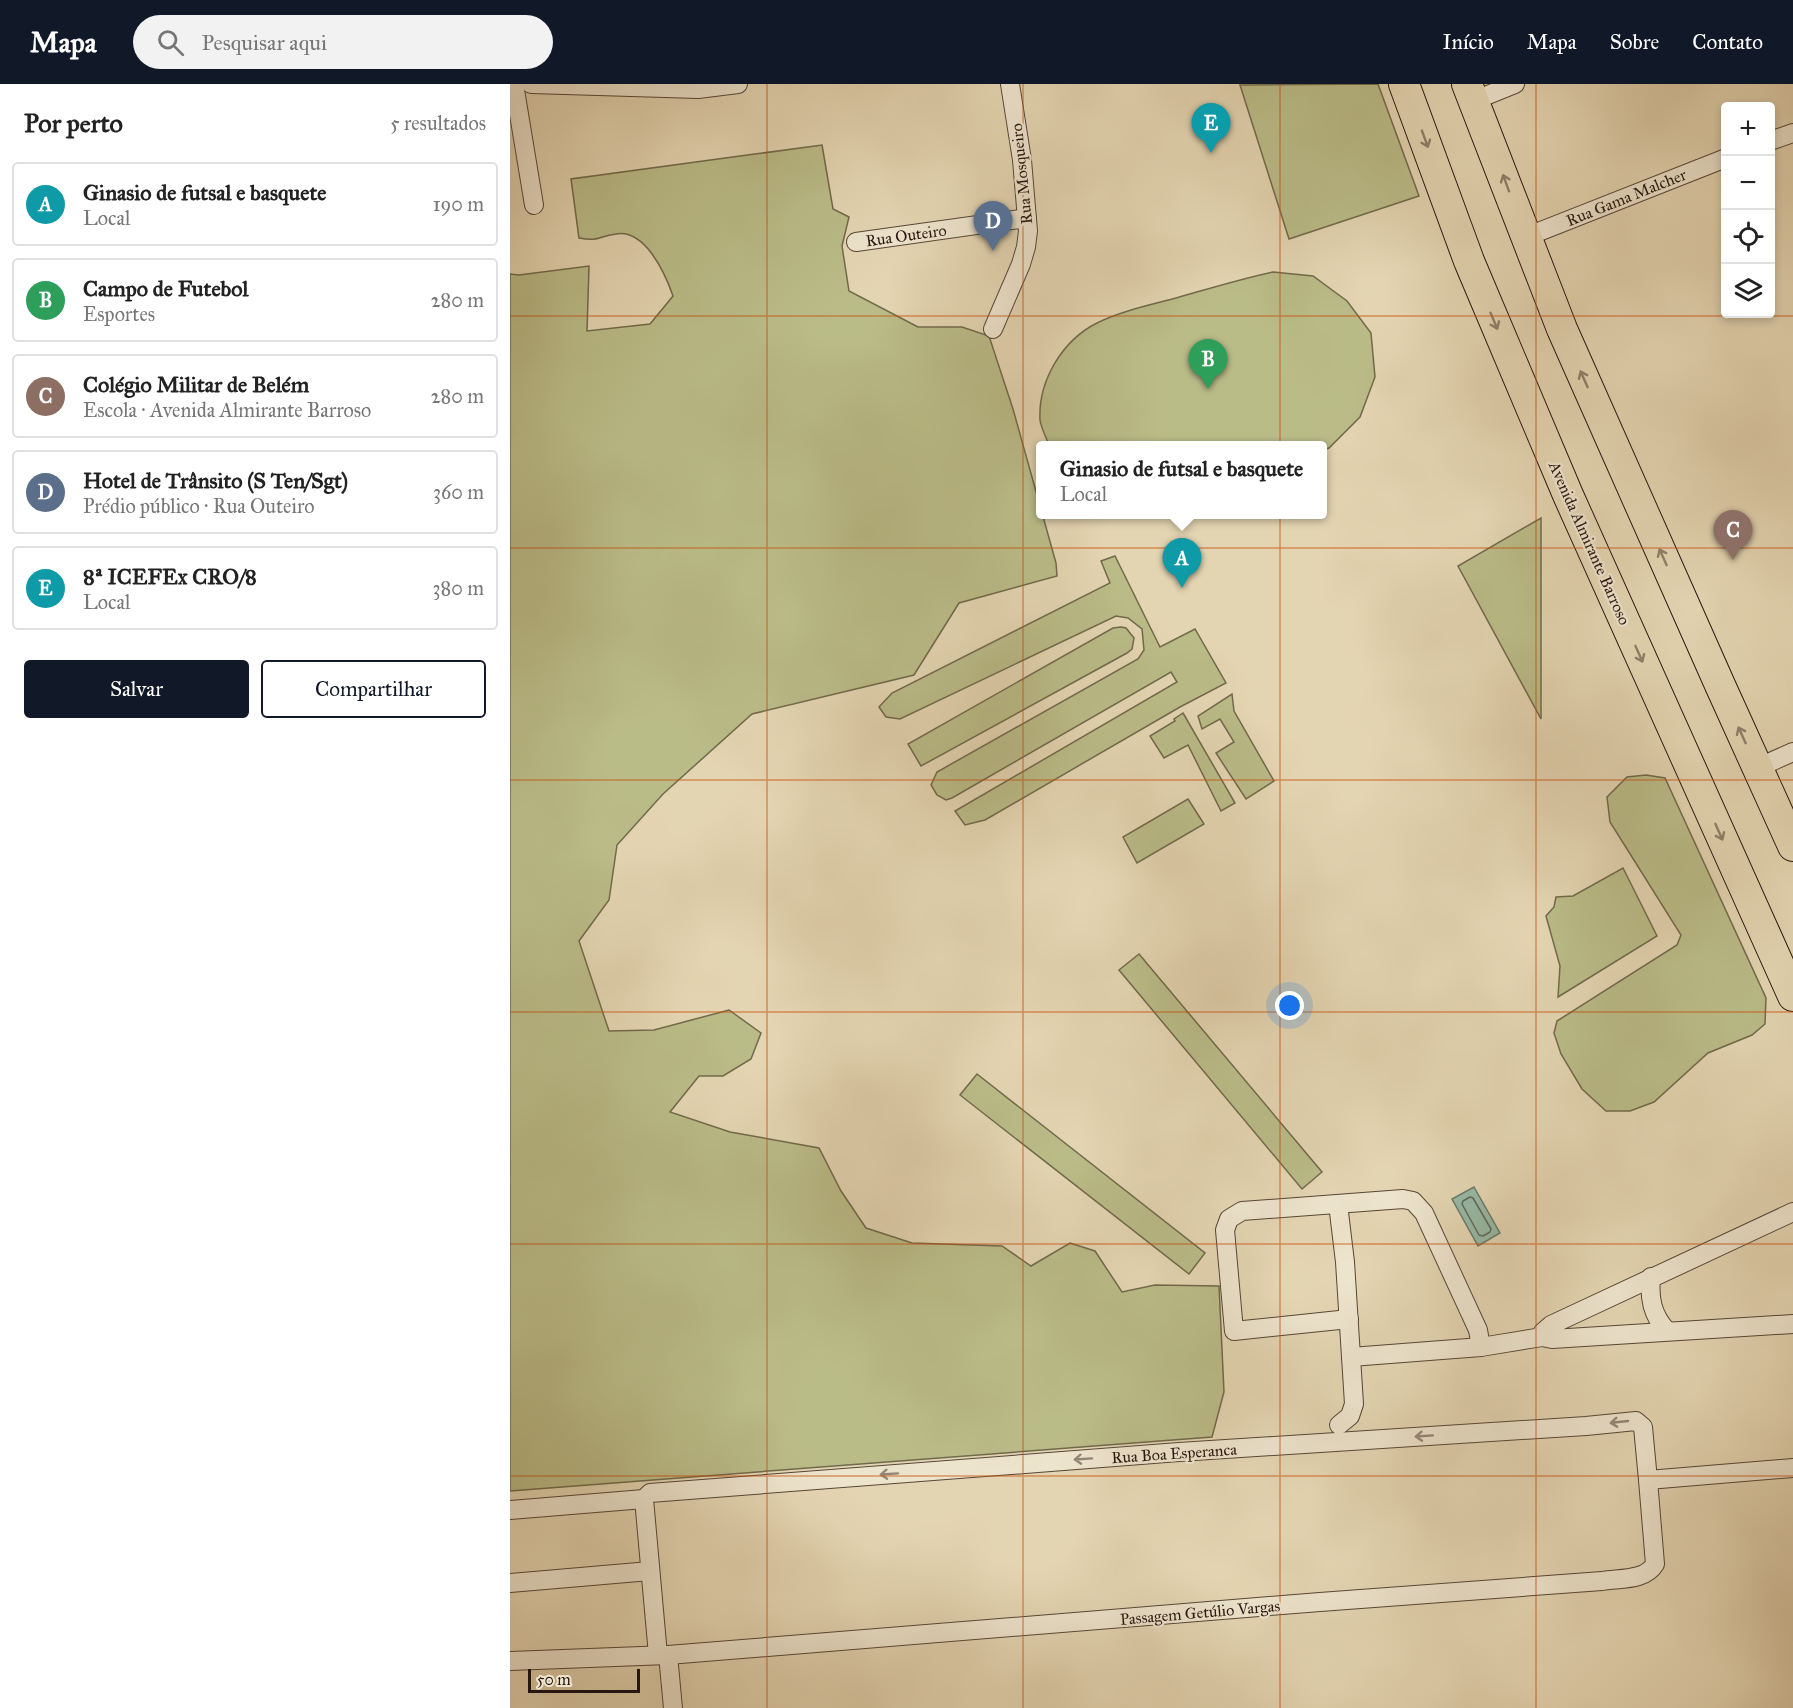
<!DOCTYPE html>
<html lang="pt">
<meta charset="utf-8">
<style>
:root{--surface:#fff;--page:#f2f2f2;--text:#222;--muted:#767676;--line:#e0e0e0;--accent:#111827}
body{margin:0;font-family:"IM FELL Great Primer",serif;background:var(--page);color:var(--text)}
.controls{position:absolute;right:18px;top:18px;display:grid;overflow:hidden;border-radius:6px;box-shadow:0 3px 9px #0003}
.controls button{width:54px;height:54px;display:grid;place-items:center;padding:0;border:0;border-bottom:2px solid var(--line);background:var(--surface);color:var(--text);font:30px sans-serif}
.scale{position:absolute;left:18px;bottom:15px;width:112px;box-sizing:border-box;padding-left:6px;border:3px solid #281610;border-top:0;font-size:16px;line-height:21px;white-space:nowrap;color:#281610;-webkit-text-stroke:4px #ede4cd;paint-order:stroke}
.you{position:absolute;left:780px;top:922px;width:21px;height:21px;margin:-15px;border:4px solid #fff;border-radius:50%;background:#1a73e8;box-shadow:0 0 0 9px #1a73e833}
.badge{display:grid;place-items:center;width:39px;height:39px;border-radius:50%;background:var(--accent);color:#fff;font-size:20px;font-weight:700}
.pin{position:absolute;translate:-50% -50px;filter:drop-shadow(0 2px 3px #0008)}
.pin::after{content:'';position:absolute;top:32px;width:21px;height:18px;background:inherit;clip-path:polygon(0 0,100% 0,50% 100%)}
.popup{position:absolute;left:526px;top:357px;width:291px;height:78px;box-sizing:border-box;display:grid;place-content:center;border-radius:6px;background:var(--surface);filter:drop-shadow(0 2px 4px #0005);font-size:20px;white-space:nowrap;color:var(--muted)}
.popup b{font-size:22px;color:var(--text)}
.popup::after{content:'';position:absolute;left:50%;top:100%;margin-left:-12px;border:12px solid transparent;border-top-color:var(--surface)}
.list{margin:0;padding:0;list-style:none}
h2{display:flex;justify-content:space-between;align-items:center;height:78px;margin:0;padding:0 24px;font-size:26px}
h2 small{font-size:20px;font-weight:400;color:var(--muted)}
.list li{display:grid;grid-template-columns:39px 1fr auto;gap:18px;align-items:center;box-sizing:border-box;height:84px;margin:0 12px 12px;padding:0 12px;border:2px solid var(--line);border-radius:6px}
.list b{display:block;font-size:22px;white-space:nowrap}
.list p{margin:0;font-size:20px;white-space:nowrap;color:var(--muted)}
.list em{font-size:20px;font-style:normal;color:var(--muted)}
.actions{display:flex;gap:12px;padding:18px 24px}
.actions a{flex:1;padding:14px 0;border:2px solid var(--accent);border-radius:6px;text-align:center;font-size:21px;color:var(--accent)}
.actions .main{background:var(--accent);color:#fff}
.icon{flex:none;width:33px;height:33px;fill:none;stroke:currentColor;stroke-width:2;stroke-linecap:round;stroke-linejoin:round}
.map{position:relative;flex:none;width:1283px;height:1624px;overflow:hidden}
header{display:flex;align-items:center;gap:36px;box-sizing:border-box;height:84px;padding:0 30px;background:var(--accent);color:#fff}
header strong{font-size:28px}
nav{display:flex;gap:33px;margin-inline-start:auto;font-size:21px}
.search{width:420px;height:54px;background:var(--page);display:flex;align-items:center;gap:15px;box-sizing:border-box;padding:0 21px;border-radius:33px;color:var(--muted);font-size:22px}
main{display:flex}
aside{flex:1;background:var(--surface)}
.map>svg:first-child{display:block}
.green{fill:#babc88;stroke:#71694c;stroke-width:1.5}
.water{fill:#97b9a6;stroke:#6b786a;stroke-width:1.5}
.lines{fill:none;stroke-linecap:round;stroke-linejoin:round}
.shore{stroke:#60685b;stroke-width:1.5}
.minor-casing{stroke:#574638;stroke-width:20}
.trunk-casing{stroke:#281610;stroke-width:32}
.minor{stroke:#ede4cd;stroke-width:18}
.trunk{stroke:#e4d5b2;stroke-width:30}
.oneway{stroke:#8f7f69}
.oneway2{stroke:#948778}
.grid{fill:none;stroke:#cb4f0d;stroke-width:1.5;stroke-opacity:0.55}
.labels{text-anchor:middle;stroke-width:4.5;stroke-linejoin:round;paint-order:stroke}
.street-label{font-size:16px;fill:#281610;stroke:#ede4cd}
</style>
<header>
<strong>Mapa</strong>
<div class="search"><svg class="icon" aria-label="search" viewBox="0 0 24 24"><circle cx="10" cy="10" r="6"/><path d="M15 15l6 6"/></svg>Pesquisar aqui</div>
<nav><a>Início</a><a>Mapa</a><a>Sobre</a><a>Contato</a></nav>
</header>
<main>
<aside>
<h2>Por perto<small>5 resultados</small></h2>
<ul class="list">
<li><span class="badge" style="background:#0f9aa8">A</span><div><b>Ginasio de futsal e basquete</b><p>Local</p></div><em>190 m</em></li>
<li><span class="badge" style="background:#2e9e5b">B</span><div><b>Campo de Futebol</b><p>Esportes</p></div><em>280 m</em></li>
<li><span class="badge" style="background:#8d6e63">C</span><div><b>Colégio Militar de Belém</b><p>Escola · Avenida Almirante Barroso</p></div><em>280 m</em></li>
<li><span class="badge" style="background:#5c6f8a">D</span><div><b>Hotel de Trânsito (S Ten/Sgt)</b><p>Prédio público · Rua Outeiro</p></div><em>360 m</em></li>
<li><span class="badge" style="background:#0f9aa8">E</span><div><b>8ª ICEFEx CRO/8</b><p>Local</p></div><em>380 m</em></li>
</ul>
<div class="actions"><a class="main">Salvar</a><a>Compartilhar</a></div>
</aside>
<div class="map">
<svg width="1283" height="1624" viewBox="0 0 1283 1624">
<rect width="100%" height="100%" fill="#e4d5b2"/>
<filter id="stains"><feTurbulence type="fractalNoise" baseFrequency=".00333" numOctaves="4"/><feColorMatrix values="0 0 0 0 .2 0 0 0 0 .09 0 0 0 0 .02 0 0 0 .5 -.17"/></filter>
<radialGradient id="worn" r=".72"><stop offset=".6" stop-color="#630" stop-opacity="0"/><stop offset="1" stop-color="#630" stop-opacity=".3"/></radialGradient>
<g class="green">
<path d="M868,0L909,112L779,155L730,1Z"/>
<path d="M312,61L323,125L339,133L332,162L339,207L408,243H452L479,252L503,325L546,479L547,492L449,519L404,591L242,630L153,710L107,761L99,816L69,857L99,947L144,946L219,926L251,949L241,975L213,992H189L160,1028L220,1048L309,1064L331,1107L356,1144L402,1159L492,1162L521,1182L560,1159L585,1167L612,1208L645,1201L709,1202L714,1308L702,1353L0,1407V190L9,191L79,182L77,247L140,240L163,212C155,189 135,145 106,150C88,152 90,158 69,154L61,95Z"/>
<path d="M763,188L803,192L837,217L861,249L865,293L850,333L819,364L813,366V362L539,361C536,353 531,344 530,336C528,296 553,256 587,239C611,227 640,221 666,214C698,205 730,195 763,188Z"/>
<path d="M1031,434V635L948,482Z"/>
<path d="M605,472L650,563L685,545L716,599L670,623L475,736L455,741L445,727L667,598L661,588L442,714L436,716L427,711L421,701L427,688L628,575L634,566L632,545L618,534L606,532L390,635L376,633L369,623L382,609L600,499L591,477Z"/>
<path d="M611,543L616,544L624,554L622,565L617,569L411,682L398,660L603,544Z"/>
<path d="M722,610L724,627L764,697L736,715L706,669L724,658L710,635L692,645L688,632Z"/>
<path d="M673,629L725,719L711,727L678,661L654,674L640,652L665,637L664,635Z"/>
<path d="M1136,691L1155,694L1256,914L1255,940L1242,951L1198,969L1144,1018L1120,1027H1096L1072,1005L1051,970L1044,949L1047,937L1167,861L1171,851L1100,738L1097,713L1117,693Z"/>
<path d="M678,715L694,740L627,779L613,753Z"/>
<path d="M1113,784L1147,852L1048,913L1050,882L1036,832L1044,823L1046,813L1063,812Z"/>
<path d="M629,870L812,1088L792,1105L609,886Z"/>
<path d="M467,990L695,1169L679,1190L450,1011Z"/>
</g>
<path class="water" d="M964,1103L990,1149L968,1162L942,1115Z"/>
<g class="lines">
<path class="shore" d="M960,1113L963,1114L981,1145L980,1148L973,1152L969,1151L952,1120L953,1117Z"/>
<defs>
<g id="minor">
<path d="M4,0L24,121"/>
<path d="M21,0L188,5L228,0"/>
<path d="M963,17L1005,0"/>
<path d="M1260,57L1283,49"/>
<path d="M1016,153L1216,74"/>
<path d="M346,158L517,134"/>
<path d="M483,245L511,180L516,163L518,147L512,76L500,0"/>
<path d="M1247,684L1283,668"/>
<path d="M828,1120L835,1178L844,1320L840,1332L829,1341"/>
<path d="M1283,1128L1041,1241L1033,1248L1032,1253L1042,1255L1283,1240"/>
<path d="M1141,1193C1139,1214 1142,1231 1157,1247"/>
<path d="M839,1235L724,1247L715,1146L719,1135L732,1127L893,1115L903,1117L914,1129L968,1246L971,1263"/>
<path d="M841,1273L971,1263L1032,1253"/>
<path d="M0,1426L134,1415"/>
<path d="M0,1499L140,1487"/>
<path d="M148,1571L134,1415L140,1409L669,1368L1076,1342L1126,1337L1133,1343L1138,1396"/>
<path d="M158,1571L163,1624"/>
<path d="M0,1577L158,1571L810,1518L1092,1497C1110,1494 1135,1497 1145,1480L1138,1396L1283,1384"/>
</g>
<g id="trunk">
<path d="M894,0L959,177L1058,411L1283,912"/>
<path d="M957,0L1052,245L1210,601L1283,762"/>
</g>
</defs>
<use href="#minor" class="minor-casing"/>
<use href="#trunk" class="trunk-casing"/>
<use href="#minor" class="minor"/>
<use href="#trunk" class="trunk"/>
</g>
<defs><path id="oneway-shaft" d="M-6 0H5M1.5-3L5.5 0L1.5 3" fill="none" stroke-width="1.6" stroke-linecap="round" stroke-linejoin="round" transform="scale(1.5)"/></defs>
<g class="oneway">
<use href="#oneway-shaft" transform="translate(915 55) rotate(70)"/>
<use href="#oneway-shaft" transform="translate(996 99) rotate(-110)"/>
<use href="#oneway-shaft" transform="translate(984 237) rotate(67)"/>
<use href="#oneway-shaft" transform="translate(1074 295) rotate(-114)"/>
<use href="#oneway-shaft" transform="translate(1153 473) rotate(-114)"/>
<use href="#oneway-shaft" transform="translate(1129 570) rotate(66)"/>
<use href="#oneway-shaft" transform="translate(1232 651) rotate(-114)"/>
<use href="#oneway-shaft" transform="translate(1209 748) rotate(66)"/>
</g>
<g class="oneway2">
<use href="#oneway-shaft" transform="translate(1109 1338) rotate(174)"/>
<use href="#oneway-shaft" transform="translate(914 1352) rotate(176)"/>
<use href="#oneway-shaft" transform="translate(573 1375) rotate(176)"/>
<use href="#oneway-shaft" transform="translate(379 1390) rotate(176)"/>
</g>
<path class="grid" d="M257,0V1624M513,0V1624M770,0V1624M1026,0V1624M0,232H1283M0,464H1283M0,696H1283M0,928H1283M0,1160H1283M0,1392H1283"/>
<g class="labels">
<g class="street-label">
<text transform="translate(511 90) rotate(-96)" y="6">Rua Mosqueiro</text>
<text transform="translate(1116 113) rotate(-22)" y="6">Rua Gama Malcher</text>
<text transform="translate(396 151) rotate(-8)" y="6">Rua Outeiro</text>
<text transform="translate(1080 459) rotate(66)" y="6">Avenida Almirante Barroso</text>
<text transform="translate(664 1369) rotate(-4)" y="6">Rua Boa Esperanca</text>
<text transform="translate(690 1528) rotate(-5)" y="6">Passagem Getúlio Vargas</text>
</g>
</g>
<rect width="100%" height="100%" filter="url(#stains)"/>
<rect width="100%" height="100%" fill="url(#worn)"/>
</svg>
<div class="controls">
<button>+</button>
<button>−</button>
<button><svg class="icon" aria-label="locate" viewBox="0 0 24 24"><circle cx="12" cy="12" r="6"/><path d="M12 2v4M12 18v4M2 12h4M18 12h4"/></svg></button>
<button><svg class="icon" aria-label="layers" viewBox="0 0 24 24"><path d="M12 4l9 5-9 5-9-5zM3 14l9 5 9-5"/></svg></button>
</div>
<div class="scale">50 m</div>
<div class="you"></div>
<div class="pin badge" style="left:672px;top:504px;background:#0f9aa8">A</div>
<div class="popup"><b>Ginasio de futsal e basquete</b>Local</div>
<div class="pin badge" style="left:698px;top:305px;background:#2e9e5b">B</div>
<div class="pin badge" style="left:1223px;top:476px;background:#8d6e63">C</div>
<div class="pin badge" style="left:483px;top:167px;background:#5c6f8a">D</div>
<div class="pin badge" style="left:701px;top:69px;background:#0f9aa8">E</div>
</div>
</main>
